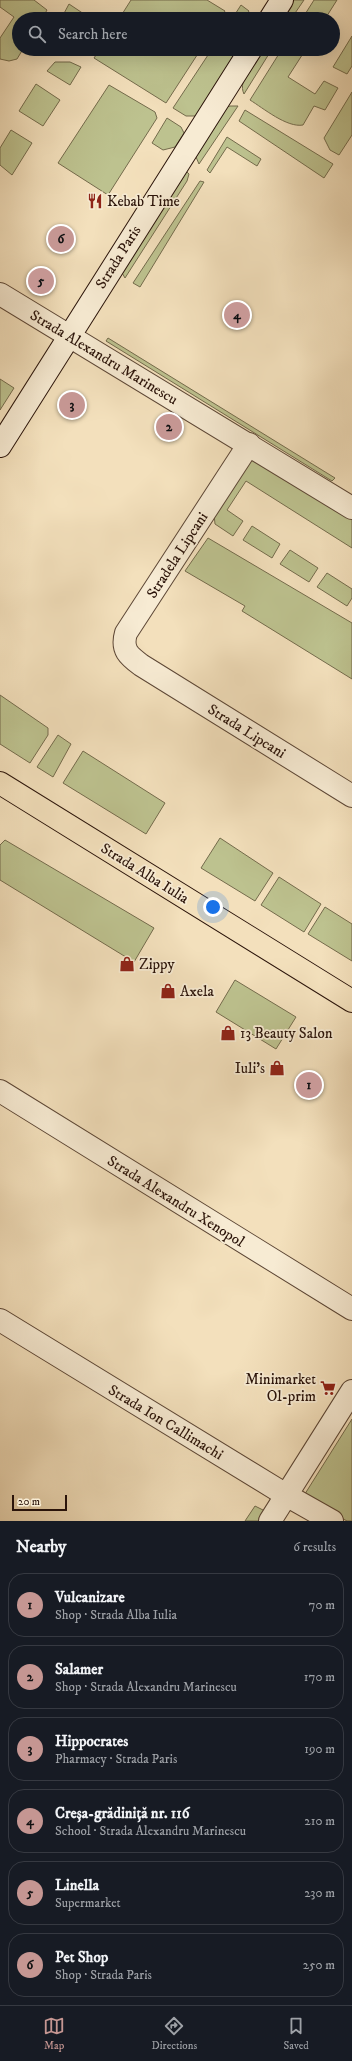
<!DOCTYPE html>
<meta charset="utf-8">
<style>
:root{--surface:#171b24;--page:#242831;--text:#f1f3f6;--muted:#9ea1a6;--line:#363941;--accent:#c59692}
body{margin:0;font-family:"IM FELL DW Pica",serif;background:var(--page);color:var(--text)}
.scale{position:absolute;left:12px;bottom:10px;width:55px;box-sizing:border-box;padding-left:4px;border:2px solid #2b140a;border-top:0;font-size:11px;line-height:14px;white-space:nowrap;color:#2b140a;-webkit-text-stroke:3px #f7ebd3;paint-order:stroke}
.you{position:absolute;left:213px;top:907px;width:14px;height:14px;margin:-10px;border:3px solid #fff;border-radius:50%;background:#1a73e8;box-shadow:0 0 0 6px #1a73e833}
.badge{display:grid;place-items:center;width:26px;height:26px;border-radius:50%;background:var(--accent);color:#111;font-size:13px;font-weight:700}
.pin{position:absolute;translate:-50% -50%;border:2px solid #fff;box-shadow:0 1px 4px #0006}
.list{margin:0;padding:0;list-style:none}
h2{display:flex;justify-content:space-between;align-items:center;height:52px;margin:0;padding:0 16px;font-size:17px}
h2 small{font-size:13px;font-weight:400;color:var(--muted)}
.list li{display:grid;grid-template-columns:26px 1fr auto;gap:12px;align-items:center;box-sizing:border-box;height:64px;margin:0 8px 8px;padding:0 8px;border:1px solid var(--line);border-radius:16px}
.list b{display:block;font-size:15px;white-space:nowrap}
.list p{margin:0;font-size:13px;white-space:nowrap;color:var(--muted)}
.list em{font-size:13px;font-style:normal;color:var(--muted)}
.icon{flex:none;width:22px;height:22px;fill:none;stroke:currentColor;stroke-width:2;stroke-linecap:round;stroke-linejoin:round}
.map{position:relative;flex:none;width:352px;height:1521px;overflow:hidden}
.search{position:absolute;background:var(--surface);box-shadow:0 4px 16px #0002;left:12px;right:12px;top:12px;height:44px;display:flex;align-items:center;gap:10px;box-sizing:border-box;padding:0 14px;border-radius:22px;color:var(--muted);font-size:15px}
.sheet{height:484px;background:var(--surface)}
nav{display:flex;justify-content:space-around;align-items:center;box-sizing:border-box;height:56px;border-top:1px solid var(--line);background:var(--surface);font-size:11px;color:var(--muted)}
nav a{display:grid;justify-items:center;gap:2px}
nav .on{color:var(--accent)}
.map>svg:first-child{display:block}
.green{fill:#bdc28f;stroke:#746b4c}
.lines{fill:none;stroke-linecap:round;stroke-linejoin:round}
.street-casing{stroke:#5d4736;stroke-width:24}
.secondary-casing{stroke:#2b140a;stroke-width:24}
.primary-casing{stroke:#2b140a;stroke-width:24}
.street{stroke:#f7ebd3;stroke-width:22}
.secondary{stroke:#f7ebd3;stroke-width:22}
.primary{stroke:#f3e0bc;stroke-width:22}
.labels{text-anchor:middle;stroke-width:3.5;stroke-linejoin:round;paint-order:stroke}
.poi-label{font-size:15px;fill:#2b140a;stroke:#f7ebd3;text-anchor:start}
.street-label{font-size:15px;fill:#2b140a;stroke:#f7ebd3}
</style>
<div class="map">
<svg width="352" height="1521" viewBox="0 0 352 1521">
<rect width="100%" height="100%" fill="#f3e0bc"/>
<filter id="stains"><feTurbulence type="fractalNoise" baseFrequency=".005" numOctaves="4"/><feColorMatrix values="0 0 0 0 .2 0 0 0 0 .09 0 0 0 0 .02 0 0 0 .5 -.17"/></filter>
<radialGradient id="worn" r=".72"><stop offset=".6" stop-color="#630" stop-opacity="0"/><stop offset="1" stop-color="#630" stop-opacity=".3"/></radialGradient>
<g class="green">
<path d="M0,0H34L47,10L42,19H19V49H23L17,59L9,61L0,59V38L14,17L0,7Z"/>
<path d="M131,0H207L225,11L220,19H119Z"/>
<path d="M294,0H304L291,19H282Z"/>
<path d="M314,0H337L325,19H302Z"/>
<path d="M69,4L84,14L81,19H61Z"/>
<path d="M241,5L249,11L244,19H232Z"/>
<path d="M352,36V66L347,74L333,67Z"/>
<path d="M100,49H201L166,103L94,58Z"/>
<path d="M212,49H239L196,116H186L173,108Z"/>
<path d="M263,49H272L244,94C237,80 255,61 263,49Z"/>
<path d="M282,49H306L288,77L315,94L324,81L338,88L325,110L314,106L303,125C287,128 263,108 250,100Z"/>
<path d="M55,62H70L81,67L70,85L47,71Z"/>
<path d="M36,84L60,100L43,126L19,111Z"/>
<path d="M109,85L155,112L157,118L108,195L58,163Z"/>
<path d="M352,92V135L339,155L330,150L324,138Z"/>
<path d="M230,106H238L199,164L196,157L224,108Z"/>
<path d="M245,110L333,164L324,178L239,121Z"/>
<path d="M167,118L181,127L184,133L175,147L163,150L152,143Z"/>
<path d="M11,130L32,143L12,175L0,165V148Z"/>
<path d="M227,137L261,159L257,166L227,147L210,173L207,170Z"/>
<path d="M186,171L189,174L187,181L125,278L121,271Z"/>
<path d="M200,181L204,182L140,287L133,283Z"/>
<path d="M108,338L335,478L332,481L106,341Z"/>
<path d="M0,379L14,388L0,410Z"/>
<path d="M249,457L352,517V548L246,481L227,510L243,521L233,536L215,524L214,514Z"/>
<path d="M252,526L280,544L272,558L243,540Z"/>
<path d="M208,538L352,623V679L242,611L245,606L185,571Z"/>
<path d="M290,550L318,568L309,582L280,564Z"/>
<path d="M327,573L352,589V598L347,606L317,587Z"/>
<path d="M0,695L48,728V735L30,763L0,744Z"/>
<path d="M58,735L71,744L53,777L37,767Z"/>
<path d="M83,751L165,803L146,834L63,783Z"/>
<path d="M220,838L273,873L255,901L201,868Z"/>
<path d="M5,840L154,928L134,962L0,880V845Z"/>
<path d="M279,877L321,904L304,932L261,905Z"/>
<path d="M325,907L352,924V961L308,934Z"/>
<path d="M235,980L296,1017L276,1049L216,1012Z"/>
<path d="M352,1419V1521H347L303,1497Z"/>
<path d="M255,1506L267,1512L261,1521H245Z"/>
</g>
<g class="lines">
<defs>
<g id="street">
<path d="M0,294L352,508"/>
<path d="M249,444L126,633C121,650 129,656 141,665L352,796"/>
<path d="M0,1091L352,1309"/>
<path d="M0,1320L286,1495L332,1521"/>
<path d="M270,1521L352,1391"/>
</g>
<g id="secondary">
<path d="M270,19L282,0"/>
<path d="M0,446L251,49"/>
</g>
<path id="primary" d="M0,783L352,1001"/>
</defs>
<use href="#street" class="street-casing"/>
<use href="#secondary" class="secondary-casing"/>
<use href="#primary" class="primary-casing"/>
<use href="#street" class="street"/>
<use href="#secondary" class="secondary"/>
<use href="#primary" class="primary"/>
</g>
<defs>
<symbol id="restaurant-bare" viewBox="-9 -9 18 18"><path d="M-5-6h1v4h1v-4h1v4h1v-4h1v5L-1.5 .5V6h-2V.5L-5-1ZM5-6V6H3V1.5H1.5Q1.5-4 5-6Z" fill="#8f2418" stroke="#f7ebd3" stroke-width="2.5" paint-order="stroke"/></symbol>
<symbol id="shop-bare" viewBox="-9 -9 18 18"><path d="M-5-2.5h2.3a2.7 3.5 0 0 1 5.4 0H5L5.5 6h-11ZM-1.5-2.5h3a1.5 2.3 0 0 0-3 0Z" fill="#8f2418" stroke="#f7ebd3" stroke-width="2.5" paint-order="stroke"/></symbol>
<symbol id="supermarket-bare" viewBox="-9 -9 18 18"><path d="M-6-5.5h2.5l.6 2H6L4.5 2H-2.5L-4.4-4H-6ZM-1.5 3.2a1.3 1.3 0 1 0 .1 0ZM3 3.2a1.3 1.3 0 1 0 .1 0Z" fill="#8f2418" stroke="#f7ebd3" stroke-width="2.5" paint-order="stroke"/></symbol>
</defs>
<g fill-rule="evenodd">
<use href="#restaurant-bare" x="84" y="190" width="22" height="22"/>
<use href="#shop-bare" x="116" y="953" width="22" height="22"/>
<use href="#shop-bare" x="157" y="980" width="22" height="22"/>
<use href="#shop-bare" x="217" y="1022" width="22" height="22"/>
<use href="#shop-bare" x="266" y="1057" width="22" height="22"/>
<use href="#supermarket-bare" x="317" y="1377" width="22" height="22"/>
</g>
<g class="labels">
<g class="poi-label">
<text x="107" y="206">Kebab Time</text>
<text x="139" y="969">Zippy</text>
<text x="180" y="996">Axela</text>
<text x="240" y="1038">13 Beauty Salon</text>
<text x="265" y="1073" text-anchor="end">Iuli's</text>
<text x="316" y="1384" text-anchor="end">Minimarket<tspan x="316" dy="17">Ol-prim</tspan></text>
</g>
<g class="street-label">
<text transform="translate(118 257) rotate(-58)" y="5">Strada Paris</text>
<text transform="translate(104 357) rotate(31)" y="5">Strada Alexandru Marinescu</text>
<text transform="translate(177 555) rotate(-57)" y="5">Stradela Lipcani</text>
<text transform="translate(247 731) rotate(32)" y="5">Strada Lipcani</text>
<text transform="translate(145 873) rotate(32)" y="5">Strada Alba Iulia</text>
<text transform="translate(176 1201) rotate(32)" y="5">Strada Alexandru Xenopol</text>
<text transform="translate(166 1422) rotate(31)" y="5">Strada Ion Callimachi</text>
</g>
</g>
<rect width="100%" height="100%" filter="url(#stains)"/>
<rect width="100%" height="100%" fill="url(#worn)"/>
</svg>
<div class="scale">20 m</div>
<div class="you"></div>
<div class="pin badge" style="left:309px;top:1085px">1</div>
<div class="pin badge" style="left:169px;top:427px">2</div>
<div class="pin badge" style="left:72px;top:405px">3</div>
<div class="pin badge" style="left:237px;top:315px">4</div>
<div class="pin badge" style="left:41px;top:281px">5</div>
<div class="pin badge" style="left:61px;top:239px">6</div>
<div class="search"><svg class="icon" aria-label="search" viewBox="0 0 24 24"><circle cx="10" cy="10" r="6"/><path d="M15 15l6 6"/></svg>Search here</div>
</div>
<section class="sheet">
<h2>Nearby<small>6 results</small></h2>
<ul class="list">
<li><span class="badge">1</span><div><b>Vulcanizare</b><p>Shop · Strada Alba Iulia</p></div><em>70 m</em></li>
<li><span class="badge">2</span><div><b>Salamer</b><p>Shop · Strada Alexandru Marinescu</p></div><em>170 m</em></li>
<li><span class="badge">3</span><div><b>Hippocrates</b><p>Pharmacy · Strada Paris</p></div><em>190 m</em></li>
<li><span class="badge">4</span><div><b>Creșa-grădiniță nr. 116</b><p>School · Strada Alexandru Marinescu</p></div><em>210 m</em></li>
<li><span class="badge">5</span><div><b>Linella</b><p>Supermarket</p></div><em>230 m</em></li>
<li><span class="badge">6</span><div><b>Pet Shop</b><p>Shop · Strada Paris</p></div><em>250 m</em></li>
</ul>
</section>
<nav>
<a class="on"><svg class="icon" aria-label="map" viewBox="0 0 24 24"><path d="M3 6l6-2 6 2 6-2v14l-6 2-6-2-6 2zM9 4v14M15 6v14"/></svg>Map</a>
<a><svg class="icon" aria-label="directions" viewBox="0 0 24 24"><path d="M12 3l9 9-9 9-9-9zM9 14v-3h6M13 9l2 2-2 2"/></svg>Directions</a>
<a><svg class="icon" aria-label="saved" viewBox="0 0 24 24"><path d="M7 4h10v16l-5-4-5 4z"/></svg>Saved</a>
</nav>
